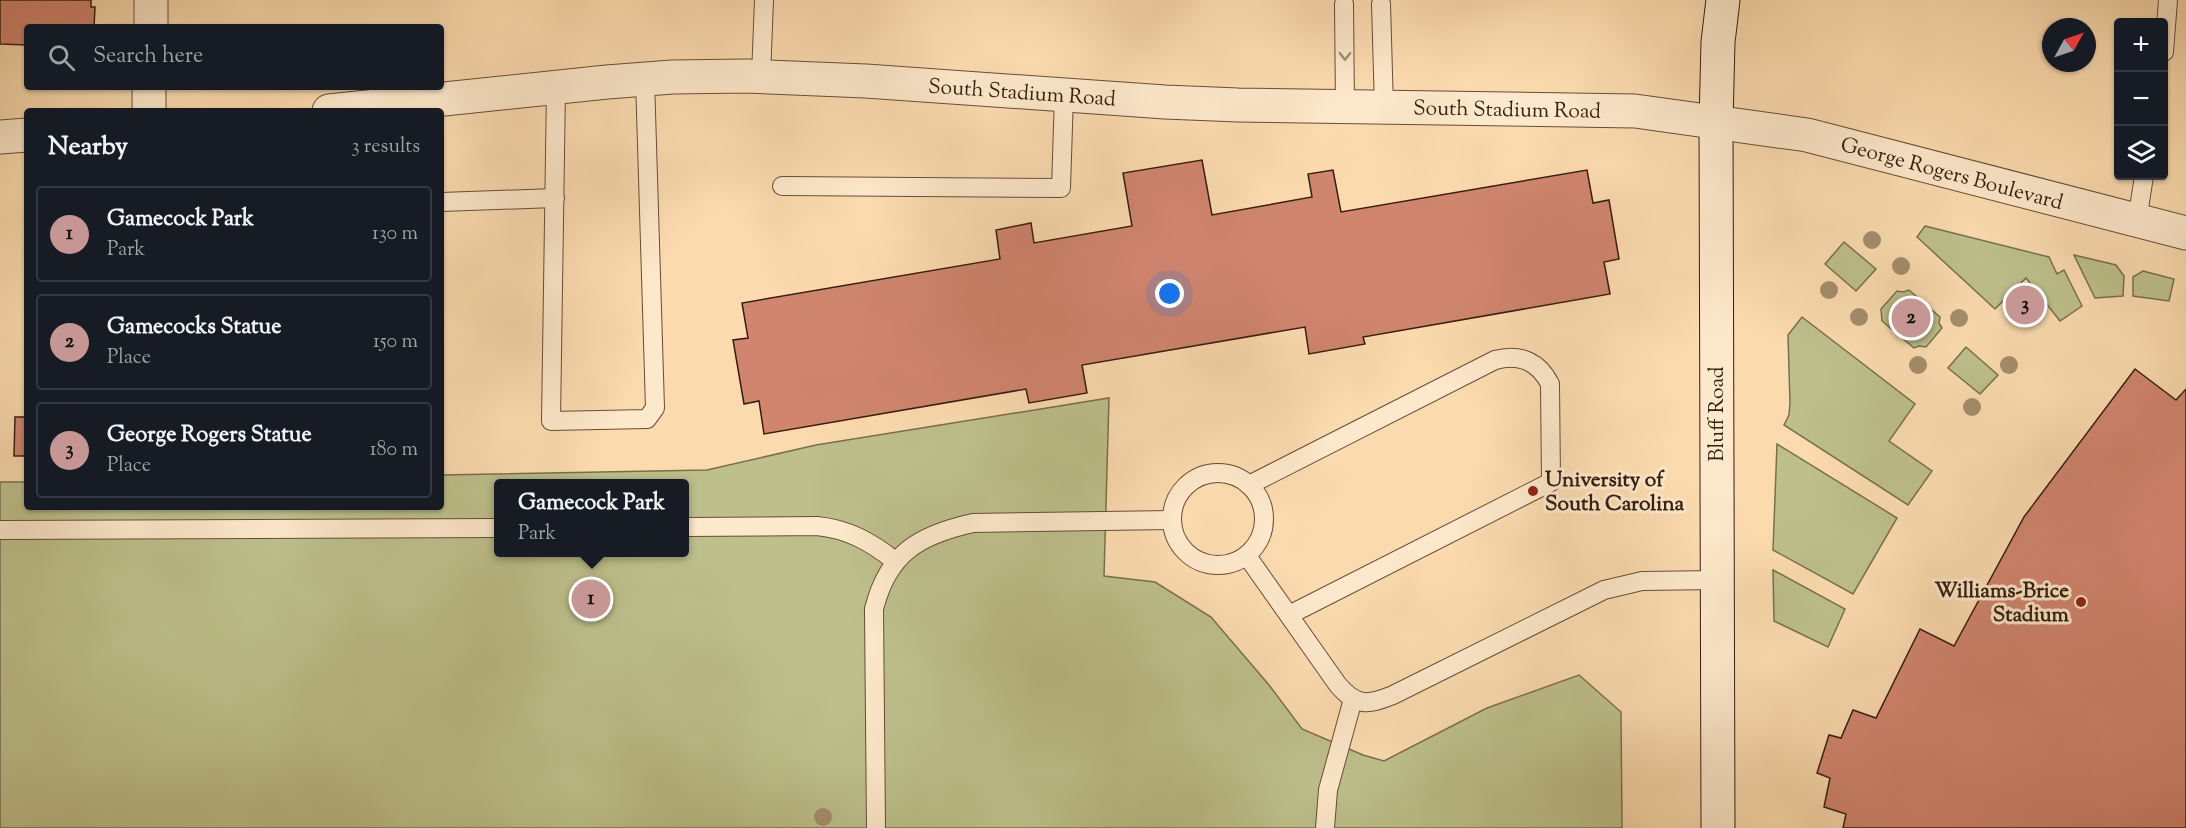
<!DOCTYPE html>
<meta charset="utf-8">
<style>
:root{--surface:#171b24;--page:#242831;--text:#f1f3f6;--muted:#9ea1a6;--line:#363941;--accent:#c59692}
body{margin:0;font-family:"Sorts Mill Goudy",serif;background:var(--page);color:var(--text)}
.controls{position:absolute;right:18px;top:18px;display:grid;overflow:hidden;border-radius:6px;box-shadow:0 2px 4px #0004}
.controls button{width:54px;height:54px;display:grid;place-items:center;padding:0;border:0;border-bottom:2px solid var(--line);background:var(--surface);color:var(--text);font:30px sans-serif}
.compass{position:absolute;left:2042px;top:18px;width:54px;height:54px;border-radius:50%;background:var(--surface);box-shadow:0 2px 4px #0004;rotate:50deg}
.you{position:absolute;left:1170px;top:294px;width:21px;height:21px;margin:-15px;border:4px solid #fff;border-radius:50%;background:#1a73e8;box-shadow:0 0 0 9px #1a73e833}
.badge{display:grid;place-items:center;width:39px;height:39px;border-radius:50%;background:var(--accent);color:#111;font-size:20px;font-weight:700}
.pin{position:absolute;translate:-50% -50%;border:3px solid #fff;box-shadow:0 2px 6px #0006}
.popup{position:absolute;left:494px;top:479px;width:195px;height:78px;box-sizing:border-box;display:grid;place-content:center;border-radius:6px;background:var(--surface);filter:drop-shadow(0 2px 4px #0005);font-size:20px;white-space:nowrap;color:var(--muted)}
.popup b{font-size:22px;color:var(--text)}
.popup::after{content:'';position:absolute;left:50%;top:100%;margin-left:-12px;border:12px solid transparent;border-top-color:var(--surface)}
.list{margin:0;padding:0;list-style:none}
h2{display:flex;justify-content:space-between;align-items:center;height:78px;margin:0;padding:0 24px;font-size:26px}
h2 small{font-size:20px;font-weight:400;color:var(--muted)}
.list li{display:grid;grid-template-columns:39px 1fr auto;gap:18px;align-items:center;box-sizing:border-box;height:96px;margin:0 12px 12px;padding:0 12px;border:2px solid var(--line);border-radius:6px}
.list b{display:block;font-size:22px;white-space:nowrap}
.list p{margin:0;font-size:20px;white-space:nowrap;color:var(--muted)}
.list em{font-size:20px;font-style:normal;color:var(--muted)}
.icon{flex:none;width:33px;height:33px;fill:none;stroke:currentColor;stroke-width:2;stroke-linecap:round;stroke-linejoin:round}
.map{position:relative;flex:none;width:2186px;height:828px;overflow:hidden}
.search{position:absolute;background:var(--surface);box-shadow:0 2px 4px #0004;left:24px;top:24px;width:420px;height:66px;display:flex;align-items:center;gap:15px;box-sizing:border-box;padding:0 21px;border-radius:6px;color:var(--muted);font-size:22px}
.panel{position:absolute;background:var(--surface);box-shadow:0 2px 4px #0004;left:24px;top:108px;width:420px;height:402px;border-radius:6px}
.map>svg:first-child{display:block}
.green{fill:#bdc08b;stroke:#786f4e;stroke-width:1.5;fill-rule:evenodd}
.building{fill:#d1856f;stroke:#341e11;stroke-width:1.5}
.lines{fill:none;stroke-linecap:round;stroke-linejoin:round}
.lane-casing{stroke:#664d38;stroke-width:20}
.street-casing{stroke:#664d38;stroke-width:35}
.secondary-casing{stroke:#341e11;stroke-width:35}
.lane{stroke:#fce8ca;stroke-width:18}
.street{stroke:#fce8ca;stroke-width:33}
.secondary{stroke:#fce8ca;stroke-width:33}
.tree{fill:#a48e6c}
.oneway{stroke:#a28d77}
.poi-dot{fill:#8f2418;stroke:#fce8ca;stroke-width:2}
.labels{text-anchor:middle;stroke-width:6;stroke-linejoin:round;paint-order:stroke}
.street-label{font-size:21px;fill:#341e11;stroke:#fce8ca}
.poi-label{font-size:21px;font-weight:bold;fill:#341e11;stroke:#fce8ca;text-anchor:start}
</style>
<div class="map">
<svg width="2186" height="828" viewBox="0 0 2186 828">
<rect width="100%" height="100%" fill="#fbdbae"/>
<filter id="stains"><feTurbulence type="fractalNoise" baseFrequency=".00333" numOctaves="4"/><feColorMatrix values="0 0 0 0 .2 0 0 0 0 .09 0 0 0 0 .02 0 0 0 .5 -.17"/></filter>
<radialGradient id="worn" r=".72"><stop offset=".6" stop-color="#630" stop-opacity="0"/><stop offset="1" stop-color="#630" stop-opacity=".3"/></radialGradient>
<g class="green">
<path d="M1925,226L2049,257L2057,274L2064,270L2082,306L2060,321L2026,278L1995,309L1917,237Z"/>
<path d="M1844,242L1876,269L1856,291L1825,264Z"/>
<path d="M2074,255L2116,265L2124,276L2123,296L2095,298Z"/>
<path d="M2143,271L2174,279L2169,301L2133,296V277Z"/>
<path d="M1909,290L1940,317L1939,323L1942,328L1926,347L1919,346L1914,348L1882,321L1881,309L1897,291L1903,292Z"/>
<path d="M1802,317L1915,404L1889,441L1932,471L1908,505L1784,425L1789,415L1790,403L1788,335Z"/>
<path d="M1966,347L1998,375L1980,394L1948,368Z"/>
<path d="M1109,398L1104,576L1155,582L1211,617L1269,685L1302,729L1363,755L1384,761L1487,708L1579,675L1621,712L1622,828H0V482H27V507H441V475L707,470L816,445ZM498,484H684V552H498Z"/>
<path d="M1777,444L1897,518L1853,594L1773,550Z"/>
<path d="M1773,570L1845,609L1828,647L1774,621Z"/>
</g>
<g class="building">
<path d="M0,0H91V7H95L94,27H27V45L0,44Z"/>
<path d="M1202,160L1212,215L1312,197L1308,174L1333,170L1341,212L1587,170L1593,203L1609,200L1619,259L1604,262L1610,294L1363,337L1365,344L1309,354L1305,327L1082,365L1087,393L1029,403L1026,389L764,434L759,401L744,404L733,340L748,338L742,303L1000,259L996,230L1031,223L1034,243L1132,226L1123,173Z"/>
<path d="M2135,369L2176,400L2186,389V828H1843L1846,814L1824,807L1830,778L1817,773L1829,735L1841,738L1853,710L1876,718L1920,629L1954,646L2024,517Z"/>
<path d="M15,417H27V456H14Z"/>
</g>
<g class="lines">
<defs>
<g id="lane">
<path d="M1344,4L1345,108"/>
<path d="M1381,4L1384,108"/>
<path d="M2164,52L2168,0"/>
<path d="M761,76L764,0"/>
<path d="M556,87L551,421L647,419L655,408L645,79"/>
<path d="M782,186L1061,188L1064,95"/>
<path d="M441,202L555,198"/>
<path d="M2137,221L2144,176"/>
<circle cx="1218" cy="519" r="46"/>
<path d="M1249,485L1495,360C1520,353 1539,362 1550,384L1551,482L1289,615"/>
<path d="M684,527L817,526C848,529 871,542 895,561"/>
<path d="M0,530L498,528"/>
<path d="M1247,556L1338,685C1357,707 1368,705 1393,695L1604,590L1642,581L1717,580"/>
<path d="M876,828L874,609C888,553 919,535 973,523L1172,520"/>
<path d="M1325,828L1328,790L1353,699"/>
</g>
<g id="street">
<path d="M151,27V0"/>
<path d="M149,111V87"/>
<path d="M329,111L607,82L672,77L746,76L866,81L1165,102L1238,105L1635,111L1807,135L2186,233"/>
<path d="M0,137L27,135"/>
</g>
<path id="secondary" d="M1718,828L1716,122L1718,42L1723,0"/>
</defs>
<use href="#lane" class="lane-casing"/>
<use href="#street" class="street-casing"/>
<use href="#secondary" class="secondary-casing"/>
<use href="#lane" class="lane"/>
<use href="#street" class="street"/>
<use href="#secondary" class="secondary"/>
</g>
<g class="tree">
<circle cx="1872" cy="240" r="9"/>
<circle cx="1901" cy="266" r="9"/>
<circle cx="1829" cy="290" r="9"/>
<circle cx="1859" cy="317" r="9"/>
<circle cx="1959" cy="318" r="9"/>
<circle cx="1918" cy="365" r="9"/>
<circle cx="2009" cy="365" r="9"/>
<circle cx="1972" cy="407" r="9"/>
<circle cx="823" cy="817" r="9"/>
</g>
<defs><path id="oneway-chevron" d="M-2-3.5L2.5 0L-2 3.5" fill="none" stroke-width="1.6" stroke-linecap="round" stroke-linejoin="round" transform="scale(1.5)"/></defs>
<use class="oneway" href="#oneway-chevron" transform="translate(1345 56) rotate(90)"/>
<g class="poi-dot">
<circle cx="1533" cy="491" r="6"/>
<circle cx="2081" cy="602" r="6"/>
</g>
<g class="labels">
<g class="street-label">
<text transform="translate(1022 92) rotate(4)" y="7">South Stadium Road</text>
<text transform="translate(1507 109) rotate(1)" y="7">South Stadium Road</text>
<text transform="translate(1952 173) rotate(15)" y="7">George Rogers Boulevard</text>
<text transform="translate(1716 414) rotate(-90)" y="7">Bluff Road</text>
</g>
<g class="poi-label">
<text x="1545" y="486">University of<tspan x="1545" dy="24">South Carolina</tspan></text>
<text x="2069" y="597" text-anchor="end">Williams-Brice<tspan x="2069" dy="24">Stadium</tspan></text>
</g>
</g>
<rect width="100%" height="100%" filter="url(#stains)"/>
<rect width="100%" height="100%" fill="url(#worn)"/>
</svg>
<div class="controls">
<button>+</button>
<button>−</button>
<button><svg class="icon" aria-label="layers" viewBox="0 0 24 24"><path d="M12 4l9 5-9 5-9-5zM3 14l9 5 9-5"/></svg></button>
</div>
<svg class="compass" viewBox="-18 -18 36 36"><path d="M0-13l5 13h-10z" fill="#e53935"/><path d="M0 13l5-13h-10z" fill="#9ea1a6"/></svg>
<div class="you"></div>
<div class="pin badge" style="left:591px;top:599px">1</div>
<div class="popup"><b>Gamecock Park</b>Park</div>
<div class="pin badge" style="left:1911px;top:318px">2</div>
<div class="pin badge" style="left:2025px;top:305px">3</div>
<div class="search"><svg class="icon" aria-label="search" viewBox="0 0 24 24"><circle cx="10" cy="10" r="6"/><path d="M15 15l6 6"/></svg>Search here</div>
<section class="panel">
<h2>Nearby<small>3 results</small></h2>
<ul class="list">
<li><span class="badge">1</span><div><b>Gamecock Park</b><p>Park</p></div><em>130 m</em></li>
<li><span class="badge">2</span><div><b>Gamecocks Statue</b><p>Place</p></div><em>150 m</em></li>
<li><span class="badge">3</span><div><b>George Rogers Statue</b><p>Place</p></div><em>180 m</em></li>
</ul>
</section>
</div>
